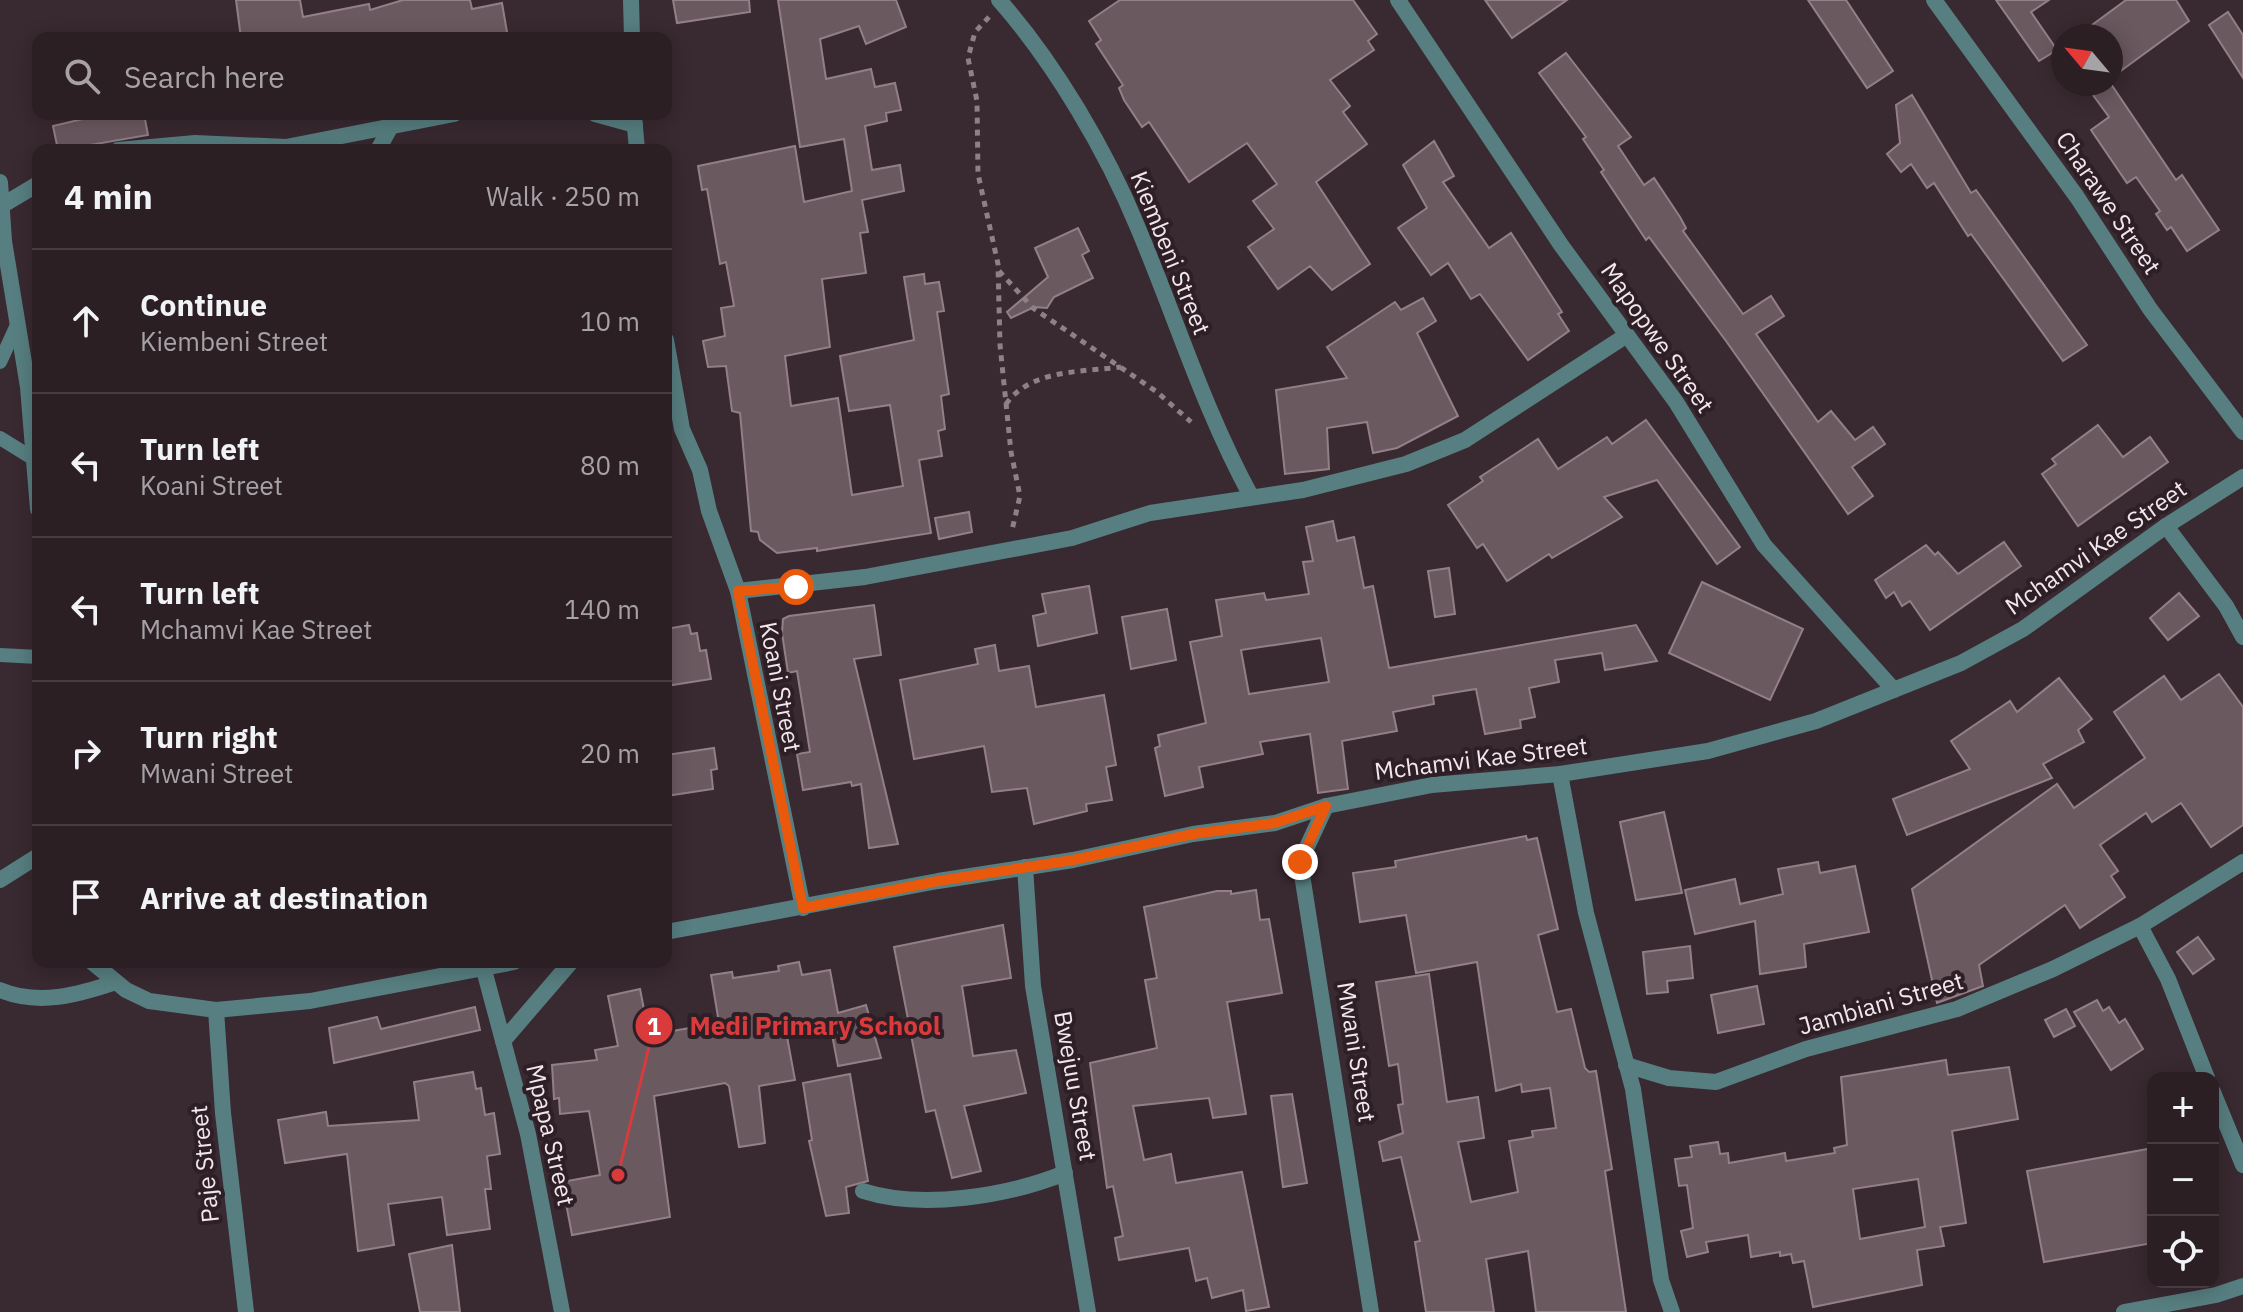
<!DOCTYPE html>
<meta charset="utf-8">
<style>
:root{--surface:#2b1f24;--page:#33272c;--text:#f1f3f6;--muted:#a6a2a6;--line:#473d41}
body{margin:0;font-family:"IBM Plex Sans",sans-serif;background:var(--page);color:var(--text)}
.controls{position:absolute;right:24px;bottom:24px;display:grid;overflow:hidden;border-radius:16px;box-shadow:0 4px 20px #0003}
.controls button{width:72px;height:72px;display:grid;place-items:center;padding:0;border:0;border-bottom:2px solid var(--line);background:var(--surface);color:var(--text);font:40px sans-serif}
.compass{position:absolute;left:2051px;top:24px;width:72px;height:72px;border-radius:50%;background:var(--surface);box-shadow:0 4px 20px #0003;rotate:299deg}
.stop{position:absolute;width:24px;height:24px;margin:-18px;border:6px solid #ea580c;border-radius:50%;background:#fff}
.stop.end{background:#ea580c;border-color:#fff;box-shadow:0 2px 8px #0008}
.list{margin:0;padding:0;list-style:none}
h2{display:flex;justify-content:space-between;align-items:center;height:104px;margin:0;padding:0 32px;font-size:34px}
h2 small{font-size:26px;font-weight:400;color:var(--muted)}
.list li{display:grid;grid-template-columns:52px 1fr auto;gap:24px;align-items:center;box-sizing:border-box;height:144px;padding:0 32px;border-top:2px solid var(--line)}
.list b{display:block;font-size:30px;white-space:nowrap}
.list p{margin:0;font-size:26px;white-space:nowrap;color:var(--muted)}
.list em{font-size:26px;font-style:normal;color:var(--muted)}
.icon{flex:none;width:44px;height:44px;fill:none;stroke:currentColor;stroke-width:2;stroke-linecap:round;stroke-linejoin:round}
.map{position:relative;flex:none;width:2243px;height:1312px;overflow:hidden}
.search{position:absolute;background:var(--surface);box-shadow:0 4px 20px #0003;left:32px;top:32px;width:640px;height:88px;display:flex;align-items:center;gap:20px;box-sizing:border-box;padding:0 28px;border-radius:16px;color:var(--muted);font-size:30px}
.panel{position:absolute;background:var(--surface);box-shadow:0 4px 20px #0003;left:32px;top:144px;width:640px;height:824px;border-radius:16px}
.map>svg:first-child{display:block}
.building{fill:#6b5960;stroke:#927f87;stroke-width:2;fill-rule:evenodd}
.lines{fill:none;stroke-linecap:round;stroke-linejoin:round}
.path{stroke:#8e8086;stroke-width:5;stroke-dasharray:6 6;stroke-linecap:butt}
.service{stroke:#577e80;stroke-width:14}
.minor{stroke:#577e80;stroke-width:16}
.route{stroke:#ea580c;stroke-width:10}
.labels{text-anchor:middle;stroke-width:8;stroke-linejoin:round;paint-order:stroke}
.street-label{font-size:24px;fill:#f2e7ec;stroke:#2e1f26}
.leader{fill:none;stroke:#d93b3c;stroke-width:3}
.callout-dot{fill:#d93b3c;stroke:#2e1f26;stroke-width:3}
.mark-label{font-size:24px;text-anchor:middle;font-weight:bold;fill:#fff}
.callout-label{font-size:26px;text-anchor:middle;font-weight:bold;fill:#d93b3c;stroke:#2e1f26;stroke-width:8;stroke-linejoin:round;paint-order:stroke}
</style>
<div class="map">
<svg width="2243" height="1312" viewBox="0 0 2243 1312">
<rect width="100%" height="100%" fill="#392930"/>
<g class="building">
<path d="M236,0H300L303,17L369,4L370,10L403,0H470L472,9L502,3L508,38H241Z"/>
<path d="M673,0H749L750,12L677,23Z"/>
<path d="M778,0H896L906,27L866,44L859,26L820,39L826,79L871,69L875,87L895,83L901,110L886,113L887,121L865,126L872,170L900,165L904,191L862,200L868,232L860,233L866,273L822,279L830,347L785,356L791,406L838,398L852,495L903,486L890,405L849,411L840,356L914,340L904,277L924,274L925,284L939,282L944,311L937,312L949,394L941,396L945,429L938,431L942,456L919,460L931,533L817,551V548L777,553L760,540L758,532L751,531L740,413L732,411L726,366L708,367L703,341L725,336L721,308L734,306L726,262L720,264L707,189L702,190L698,166L795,146L804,202L852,191L844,139L800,147Z"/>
<path d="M1120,0H1353L1377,34L1368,41L1374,50L1330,80L1350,106L1343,112L1367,144L1316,182L1370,264L1332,290L1310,266L1278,289L1248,247L1274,229L1253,201L1277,184L1247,143L1189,182L1149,122L1142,127L1124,100L1119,88L1123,85L1096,44L1101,40L1089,21Z"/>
<path d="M1485,0H1567L1512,38Z"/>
<path d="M1808,0H1846L1893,71L1867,88Z"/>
<path d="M1996,0H2049L2031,12L2057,50L2039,61Z"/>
<path d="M2126,0H2176L2189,21L2111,78V36H2077Z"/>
<path d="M2228,12L2243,35V78L2209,25Z"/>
<path d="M1566,53L1631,137L1618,146L1644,185L1654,178L1680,217L1686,228L1683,231L1743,314L1771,296L1784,316L1756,334L1818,422L1831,411L1855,440L1873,427L1885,444L1852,467L1873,496L1848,514L1726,341L1649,237L1646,240L1601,172L1604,170L1583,139L1586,137L1539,73Z"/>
<path d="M2085,84H2111L2176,180L2182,175L2219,230L2187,251L2171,227L2167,230L2156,214L2160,211L2136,177L2127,183L2091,130L2109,117Z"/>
<path d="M1912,95L1971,193L1976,190L2087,345L2063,361L1971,234L1968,236L1934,183L1927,188L1911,164L1901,172L1887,154L1900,143L1896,105Z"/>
<path d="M104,114H144L148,135L84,146L85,150H58L53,126Z"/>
<path d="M1434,141L1454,176L1443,182L1489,248L1511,233L1562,312L1558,314L1569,331L1528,360L1480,294L1471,299L1448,263L1431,275L1398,228L1427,208L1403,165Z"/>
<path d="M1078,228L1089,251L1082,255L1093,278L1054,297L1047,308L1034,307L1011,318L1007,312L1048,277L1035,248Z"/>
<path d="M1423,298L1436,321L1417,333L1458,416L1397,448L1373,453L1367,422L1327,428L1329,469L1285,474L1276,390L1347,378L1327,347L1395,302L1401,310Z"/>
<path d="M1646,420L1740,547L1717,564L1657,480L1604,497L1622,517L1552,558L1549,554L1507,581L1483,544L1477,548L1448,505L1483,481L1480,477L1538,439L1558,469L1607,437L1612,444Z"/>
<path d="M2098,425L2123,457L2150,437L2168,462L2078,526L2042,474L2056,464L2052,459Z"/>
<path d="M969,512L972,532L939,539L935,518Z"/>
<path d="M1333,521L1337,541L1354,537L1364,588L1373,586L1389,668L1636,625L1657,661L1605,670L1602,653L1555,660L1559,682L1529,688L1535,717L1520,720L1521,728L1485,734L1476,689L1433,696L1434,704L1393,712L1397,731L1342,741L1348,789L1318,793L1310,734L1260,742L1263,754L1199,767L1203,787L1165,796L1155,748L1160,746L1158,735L1206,723L1190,642L1222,636L1216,600L1264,593L1266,600L1309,594L1303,562L1313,561L1306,527ZM1321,638L1329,682L1249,694L1241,650Z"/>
<path d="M2004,542L2021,566L1930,630L1910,601L1902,606L1894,592L1886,598L1875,580L1926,545L1935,555L1938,552L1958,574Z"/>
<path d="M1449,568L1455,614L1435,617L1428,571Z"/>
<path d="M1702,582L1803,629L1770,700L1669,653Z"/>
<path d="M1089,586L1097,633L1038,646L1033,616L1046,613L1042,594Z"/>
<path d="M2179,593L2199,616L2168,640L2150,618Z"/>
<path d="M874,605L881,655L854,659L898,844L869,848L861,784L852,786L851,782L803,790L797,754L810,752L797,671L788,673L782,633L783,619L789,616Z"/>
<path d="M1167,609L1176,660L1131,669L1122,617Z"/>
<path d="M689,625L691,634L697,633L700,651L706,650L711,679L666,686V629Z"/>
<path d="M995,645L999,671L1029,666L1036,707L1104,695L1116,765L1106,767L1112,800L1086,804L1087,811L1034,824L1027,788L992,792L984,746L914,759L900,680L978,664L975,649Z"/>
<path d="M2219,674L2243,707V825L2211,847L2181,803L2152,822L2146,813L2100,845L2118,871L2111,876L2125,897L2080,928L2065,905L1979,965L1983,986L1937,1003L1912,889L2057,784L2074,808L2145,758L2114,712L2164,676L2181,700Z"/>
<path d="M2059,678L2092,719L2078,730L2084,742L2043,764L2052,778L1907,835L1893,799L1970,769L1951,741L2010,701L2017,712Z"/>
<path d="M714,748L717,769L711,770L713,789L666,796V755Z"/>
<path d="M1664,812L1682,893L1636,900L1620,822Z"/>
<path d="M1526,836L1527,840L1537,838L1558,929L1538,935L1557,1012L1571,1009L1585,1068L1589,1072L1596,1071L1612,1169L1605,1171L1626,1312H1536L1528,1251L1486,1259L1494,1312H1426L1415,1242L1420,1241L1401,1157L1383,1161L1379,1142L1403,1133L1398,1105L1403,1104L1398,1064L1389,1066L1376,982L1429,974L1447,1102L1478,1097L1484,1138L1458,1142L1471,1202L1518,1192L1509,1141L1533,1137L1532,1131L1556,1128L1550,1088L1522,1092L1521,1084L1496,1091L1477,962L1416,973L1406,915L1360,922L1353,873L1396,867L1395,861Z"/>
<path d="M1818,862L1820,873L1855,866L1869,932L1804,944L1806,967L1760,974L1755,921L1695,934L1685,890L1735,879L1740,904L1783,894L1778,869Z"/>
<path d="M1256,890L1260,920L1269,919L1282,993L1227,1002L1246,1114L1213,1118L1209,1098L1133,1106L1144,1160L1171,1154L1176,1183L1242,1172L1269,1307L1246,1311L1243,1290L1212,1298L1207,1278L1196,1281L1189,1248L1119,1260L1115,1238L1123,1236L1113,1186L1107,1188L1090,1063L1157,1048L1145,980L1157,978L1144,907L1217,891H1231V894Z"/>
<path d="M1003,925L1011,978L962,986L973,1056L1016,1050L1026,1093L964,1106L981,1171L952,1178L935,1110L926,1112L894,947Z"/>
<path d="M2198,937L2214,959L2193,974L2177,952Z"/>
<path d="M1690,946L1693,978L1667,981L1668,992L1647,994L1643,952Z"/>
<path d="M799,962L802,975L830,970L838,1013L866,1005L881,1058L838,1066L830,1024L786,1031L795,1080L759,1086L765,1143L739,1147L729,1086L725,1083L654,1096L670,1217L572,1235L562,1182L600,1175L589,1111L560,1114L559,1098L554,1099L552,1065L597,1060L595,1050L618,1046L608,996L640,989L649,1035L719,1023L711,975L732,972L733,978L779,971L778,966Z"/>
<path d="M1757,986L1764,1024L1718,1033L1711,995Z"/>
<path d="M2097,1000L2103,1011L2109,1007L2119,1023L2125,1019L2143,1049L2111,1070L2074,1012Z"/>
<path d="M475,1007L480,1030L334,1063L329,1028L377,1017L381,1029Z"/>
<path d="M2066,1009L2075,1026L2054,1037L2045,1020Z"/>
<path d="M1946,1060L1948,1075L2009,1067L2018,1119L1952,1131L1966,1223L1940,1227L1944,1246L1917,1250L1922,1285L1813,1307L1804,1261L1793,1263L1791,1254L1780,1256V1252L1751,1257L1748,1235L1706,1242L1708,1252L1687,1257L1681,1231L1693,1228L1687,1185L1679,1186L1675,1159L1692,1157L1690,1146L1718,1142L1720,1154L1728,1153L1729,1163L1785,1153L1786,1161L1835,1153L1834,1148L1847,1145L1841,1077ZM1918,1179L1925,1227L1860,1239L1853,1189Z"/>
<path d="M473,1072L476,1089L481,1088L485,1115L494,1113L500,1154L487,1156L491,1189H485L490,1229L447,1235L442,1197L388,1204L394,1245L358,1251L347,1154L285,1163L278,1120L326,1112L328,1126L419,1120L414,1082Z"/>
<path d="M850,1074L868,1181L846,1187L849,1213L826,1216L809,1141L812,1140L803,1083Z"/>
<path d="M1292,1094L1307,1183L1283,1187L1271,1096Z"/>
<path d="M2153,1148V1243L2044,1262L2027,1171Z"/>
<path d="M452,1245L460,1312H420L409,1254Z"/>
</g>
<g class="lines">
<g class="path">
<path d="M989,17L975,32L968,58L977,101L978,174L998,264L1000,345L1011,452L1020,496L1012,530"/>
<path d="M999,271L1033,308L1157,392L1191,422"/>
<path d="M1006,404C1031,369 1082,372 1121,367"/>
</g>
<g class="service">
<path d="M0,362L17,325"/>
<path d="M0,438L34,459"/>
<path d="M0,655L38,657"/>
</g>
<g class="minor">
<path d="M631,0L632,38"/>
<path d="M999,0C1054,62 1107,152 1138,228C1176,318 1204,410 1251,496"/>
<path d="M1398,0L1561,245L1676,402L1764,545L1894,690"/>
<path d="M1934,0L2077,197L2150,309L2243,432"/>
<path d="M595,114L635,125"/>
<path d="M634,116L637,150"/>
<path d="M118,150L195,143L286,147L454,114"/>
<path d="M378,150L391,126"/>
<path d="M0,182L4,241L28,387L38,509"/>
<path d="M1,206L38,184"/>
<path d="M666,340L682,429L700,470L709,511L738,591L803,908"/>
<path d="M2166,526L2226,606L2243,637"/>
<path d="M738,591L865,577L1072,538L1150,513L1303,490L1406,464L1465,440L1627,335"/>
<path d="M1560,774L1586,913L1633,1089L1661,1280L1672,1312"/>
<path d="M1326,806L1300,862L1371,1312"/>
<path d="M1025,867L1033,986L1088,1312"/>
<path d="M0,880L38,856"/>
<path d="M2140,926L2168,979L2207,1078"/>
<path d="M666,932L938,881L1073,860L1193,834L1275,823L1326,806L1432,785L1560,774L1708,751L1816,721L1961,663L2023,629L2166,526L2243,477"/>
<path d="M92,962L126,990L149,1001L216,1010L310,1001L514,962"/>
<path d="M484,970L528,1134L562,1312"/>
<path d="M0,990C38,1006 78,995 116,982"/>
<path d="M216,1010L223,1113L246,1312"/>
<path d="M503,1041L571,962"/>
<path d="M1626,1065L1669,1078L1716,1082L1806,1049L1957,1009L2053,969L2140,926L2243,862"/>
<path d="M2213,1092L2243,1165"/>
<path d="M863,1191C922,1210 1008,1196 1065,1173"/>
<path d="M2124,1312L2216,1295L2243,1286"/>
</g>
</g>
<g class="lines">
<path class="route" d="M796,587L738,591L803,908L938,881L1073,860L1193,834L1275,823L1326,806L1300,862"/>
</g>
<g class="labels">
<g class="street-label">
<text transform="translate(2108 203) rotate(56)" y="8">Charawe Street</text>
<text transform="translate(1170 253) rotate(68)" y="8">Kiembeni Street</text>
<text transform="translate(1657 338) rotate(55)" y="8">Mapopwe Street</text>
<text transform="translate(2096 548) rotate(-35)" y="8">Mchamvi Kae Street</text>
<text transform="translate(780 687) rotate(79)" y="8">Koani Street</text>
<text transform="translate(1481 759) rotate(-7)" y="8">Mchamvi Kae Street</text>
<text transform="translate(1881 1004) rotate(-16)" y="8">Jambiani Street</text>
<text transform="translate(1356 1052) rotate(81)" y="8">Mwani Street</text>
<text transform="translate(1075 1086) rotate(80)" y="8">Bwejuu Street</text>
<text transform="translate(550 1135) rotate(77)" y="8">Mpapa Street</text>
<text transform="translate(205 1164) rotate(-96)" y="8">Paje Street</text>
</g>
</g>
<path class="leader" d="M618 1175L654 1026"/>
<g class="callout-dot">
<circle cx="618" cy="1175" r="8"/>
<circle cx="654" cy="1026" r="20"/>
</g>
<g class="mark-label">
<text x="654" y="1035">1</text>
</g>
<g class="callout-label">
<text x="815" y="1035">Medi Primary School</text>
</g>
</svg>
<div class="controls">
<button>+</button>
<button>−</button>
<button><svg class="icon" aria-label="locate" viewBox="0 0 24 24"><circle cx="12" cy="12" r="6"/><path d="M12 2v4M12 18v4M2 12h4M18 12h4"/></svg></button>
</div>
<svg class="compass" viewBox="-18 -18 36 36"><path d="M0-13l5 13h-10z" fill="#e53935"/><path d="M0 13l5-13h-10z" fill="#a6a2a6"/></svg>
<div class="stop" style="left:796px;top:587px"></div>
<div class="stop end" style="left:1300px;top:862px"></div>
<div class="search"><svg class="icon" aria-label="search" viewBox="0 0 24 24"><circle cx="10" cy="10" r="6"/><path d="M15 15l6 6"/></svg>Search here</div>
<section class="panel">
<h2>4 min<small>Walk · 250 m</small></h2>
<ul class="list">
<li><svg class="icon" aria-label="ahead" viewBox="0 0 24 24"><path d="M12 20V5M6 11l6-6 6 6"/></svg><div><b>Continue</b><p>Kiembeni Street</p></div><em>10 m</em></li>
<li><svg class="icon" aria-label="left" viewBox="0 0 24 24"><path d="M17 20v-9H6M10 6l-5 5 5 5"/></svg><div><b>Turn left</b><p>Koani Street</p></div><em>80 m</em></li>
<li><svg class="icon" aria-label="left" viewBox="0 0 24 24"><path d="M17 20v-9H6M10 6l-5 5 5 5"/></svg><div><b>Turn left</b><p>Mchamvi Kae Street</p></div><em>140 m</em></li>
<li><svg class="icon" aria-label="right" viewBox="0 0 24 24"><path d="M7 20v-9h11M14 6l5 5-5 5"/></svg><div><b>Turn right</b><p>Mwani Street</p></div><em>20 m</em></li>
<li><svg class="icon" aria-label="arrive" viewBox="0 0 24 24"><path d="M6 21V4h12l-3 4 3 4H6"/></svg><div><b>Arrive at destination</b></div></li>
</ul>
</section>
</div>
